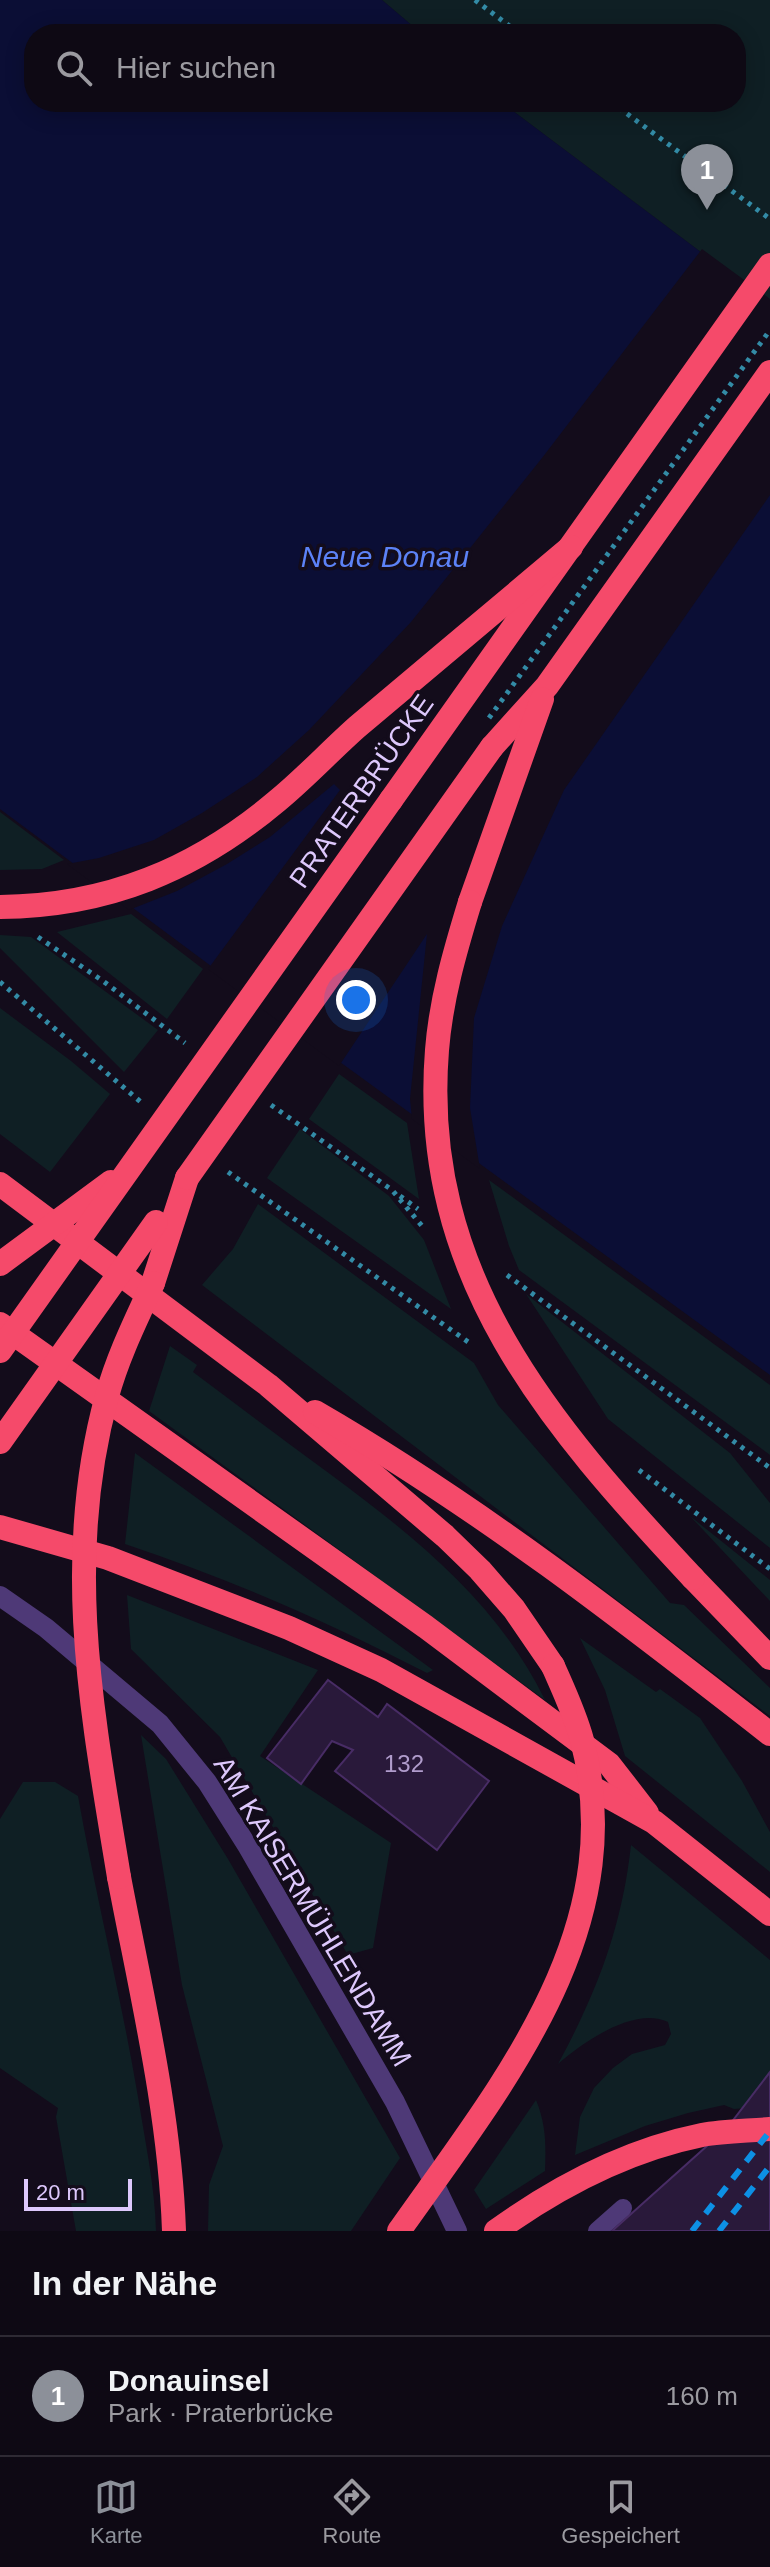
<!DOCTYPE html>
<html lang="de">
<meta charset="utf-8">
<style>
:root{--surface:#0e0914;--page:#1c1722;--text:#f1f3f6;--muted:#9b9aa0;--line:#2e2a34;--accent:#8c9099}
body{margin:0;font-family:Helvetica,sans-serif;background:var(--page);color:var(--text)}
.scale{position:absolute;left:24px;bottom:20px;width:108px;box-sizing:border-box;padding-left:8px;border:4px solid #ddc8fc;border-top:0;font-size:22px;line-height:28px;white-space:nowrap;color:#ddc8fc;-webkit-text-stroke:6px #130c1b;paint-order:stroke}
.you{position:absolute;left:356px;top:1000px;width:28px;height:28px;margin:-20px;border:6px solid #fff;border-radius:50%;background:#1a73e8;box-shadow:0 0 0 12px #1a73e833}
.badge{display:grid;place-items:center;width:52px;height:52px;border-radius:50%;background:var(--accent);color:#fff;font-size:26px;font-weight:700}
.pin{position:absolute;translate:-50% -66px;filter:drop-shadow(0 2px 4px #0008)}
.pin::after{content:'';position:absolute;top:42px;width:28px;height:24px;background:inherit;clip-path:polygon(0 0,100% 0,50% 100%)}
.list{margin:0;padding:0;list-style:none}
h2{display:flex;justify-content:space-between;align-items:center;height:104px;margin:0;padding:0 32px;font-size:34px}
h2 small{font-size:26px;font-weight:400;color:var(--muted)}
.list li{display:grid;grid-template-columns:52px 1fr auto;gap:24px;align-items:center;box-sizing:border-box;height:120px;padding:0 32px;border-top:2px solid var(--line)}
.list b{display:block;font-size:30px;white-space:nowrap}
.list p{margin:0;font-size:26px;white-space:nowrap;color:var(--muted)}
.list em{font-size:26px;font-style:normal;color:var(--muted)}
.icon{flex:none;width:44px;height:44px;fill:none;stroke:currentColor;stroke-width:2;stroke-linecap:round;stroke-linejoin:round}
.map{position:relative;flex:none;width:770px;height:2231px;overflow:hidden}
.search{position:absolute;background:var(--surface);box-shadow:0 4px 20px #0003;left:24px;right:24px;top:24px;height:88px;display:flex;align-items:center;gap:20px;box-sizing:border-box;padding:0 28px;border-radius:32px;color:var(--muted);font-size:30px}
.sheet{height:224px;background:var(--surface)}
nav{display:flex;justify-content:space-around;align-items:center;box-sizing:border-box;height:112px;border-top:2px solid var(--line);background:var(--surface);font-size:22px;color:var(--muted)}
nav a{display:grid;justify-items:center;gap:4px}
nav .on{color:var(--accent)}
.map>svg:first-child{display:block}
.green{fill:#0f1f24}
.water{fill:#0b0e35}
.pier{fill:#130c1b}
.building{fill:#29193a;stroke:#482c65;stroke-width:2}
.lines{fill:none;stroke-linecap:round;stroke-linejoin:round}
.path{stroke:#338ba6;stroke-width:5;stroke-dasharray:4 6;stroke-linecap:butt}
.service{stroke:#4e3977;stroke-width:18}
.tertiary{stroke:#4e3977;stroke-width:20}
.motorway{stroke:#f54a6a;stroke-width:24}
.rail{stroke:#0d90e4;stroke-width:6;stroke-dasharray:12 10;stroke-linecap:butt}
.path-bridge{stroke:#338ba6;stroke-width:5;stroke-dasharray:4 6;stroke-linecap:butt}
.motorway-bridge{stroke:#f54a6a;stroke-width:24}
.labels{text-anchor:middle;stroke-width:7;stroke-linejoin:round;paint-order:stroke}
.number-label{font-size:24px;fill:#b09ccc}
.street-label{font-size:28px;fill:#ddc8fc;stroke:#130c1b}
.water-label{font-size:30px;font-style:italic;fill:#5c82f6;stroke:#130c1b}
</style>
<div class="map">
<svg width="770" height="2231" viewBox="0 0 770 2231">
<rect width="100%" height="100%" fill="#130c1b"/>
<g class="green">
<path d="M382,0H770V304L501,102H736V34H422Z"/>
<path d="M0,812L64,860L42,869L0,870Z"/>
<path d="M131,914L203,969L167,1019L57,932Z"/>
<path d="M0,935L31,937L158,1030L124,1072L0,948Z"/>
<path d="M0,1008L71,1061L110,1094L50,1172L0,1134Z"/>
<path d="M339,1074L407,1123L419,1199L309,1119Z"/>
<path d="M300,1129L389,1196L424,1240L451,1309L267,1178Z"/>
<path d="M489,1180L770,1385V1455L519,1270L509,1246Z"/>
<path d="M258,1204L474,1363L498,1405L670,1603L684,1605L770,1688V1716L202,1285L233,1249Z"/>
<path d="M526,1294L730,1453L770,1503V1548L608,1419Z"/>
<path d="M170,1346L197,1365L193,1372C238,1406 284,1440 330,1474C415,1537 497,1602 545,1700L149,1411Z"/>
<path d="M135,1453L433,1670L427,1673C329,1622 230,1579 125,1544Z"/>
<path d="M690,1516L770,1580V1601Z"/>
<path d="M127,1595L318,1670L260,1756L391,1843L373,1948L348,1955L220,1737L131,1649Z"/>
<path d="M580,1638L656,1692L660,1689L700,1718L742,1781L770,1832V1872L625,1756L605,1690Z"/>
<path d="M141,1735L166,1759L228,1859L400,2158L351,2231H208L209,2185L223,2146L182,1985Z"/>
<path d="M23,1782H55L78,1796C96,1897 121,1996 138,2097C145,2141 155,2187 156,2231H76L56,2117L58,2108L0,2068V1819Z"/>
<path d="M631,1845L770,1960V2106L734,2109L724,2105L688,2113L645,2126L575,2155L580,2117L594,2088L613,2068L632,2054L665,2045L671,2034L668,2022C634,2006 582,2043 558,2064C597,1992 622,1927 631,1845Z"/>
<path d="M536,2100C546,2124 546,2145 545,2171L486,2209L474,2190Z"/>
</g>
<path class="water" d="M0,0H382L422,34H34V102H501L770,304V1375L340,1062L0,809Z"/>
<path class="pier" d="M702,249L770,299V495L564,790L502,926L474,1018L470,1108L480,1169L412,1119L410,1099L427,934L339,1066L208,969L340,790L334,784L270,837L227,864L177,891L129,910L67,864L99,858L154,840L202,813L257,777L309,730L411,622L542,458Z"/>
<g class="building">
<path d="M328,1680L378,1717L387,1704L489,1781L437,1850L335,1771L353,1750L332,1741L301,1784L267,1758Z"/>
<path d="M770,2072V2231H612L727,2128Z"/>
</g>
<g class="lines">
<g class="path">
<path d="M475,0L520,34"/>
<path d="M611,102L770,219"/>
<path d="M38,937L103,981L185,1043"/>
<path d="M0,982L142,1103"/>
<path d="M271,1105L392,1190L422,1226"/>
<path d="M228,1172L471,1344"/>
<path d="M400,1196L418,1209"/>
<path d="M507,1275L770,1468"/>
<path d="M639,1470L770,1569"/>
</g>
<path class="service" d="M597,2231L623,2208"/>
<path class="tertiary" d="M0,1596L46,1628L160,1724L207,1782L248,1847L395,2102L457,2231"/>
<g class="motorway">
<path d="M492,747L547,686L770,372"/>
<path d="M391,800L770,265"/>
<path d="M470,902L542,699"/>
<path d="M0,907C107,906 195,870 277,801C305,778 330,751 357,727C428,667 500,607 571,547"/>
<path d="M0,1184L268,1385L445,1536L480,1570L514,1609L553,1666"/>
<path d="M153,1283L187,1178"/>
<path d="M0,1324L426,1627L609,1764L647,1813"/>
<path d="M315,1412C476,1505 624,1620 770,1734"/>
<path d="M0,1527L108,1558L289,1628L381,1670L654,1822L770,1914"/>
<path d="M693,1578L770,1658"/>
<path d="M119,1877C141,1993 170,2112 174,2231"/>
<path d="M496,2231C557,2187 628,2150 702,2135C724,2131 748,2131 770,2129"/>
</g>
<g class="rail">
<path d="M692,2231L770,2131"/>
<path d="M719,2231L770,2166"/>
</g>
<path class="path-bridge" d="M489,718L770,330"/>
<g class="motorway-bridge">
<path d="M470,902C455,951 441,999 437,1050C419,1275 550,1425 693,1578"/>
<path d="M187,1178L492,747"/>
<path d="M0,1264L111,1182"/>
<path d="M0,1351L391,800"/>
<path d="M0,1442L156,1222"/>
<path d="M119,1877C92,1713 62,1560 107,1396C118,1356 136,1320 153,1283"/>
<path d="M399,2231C501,2086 632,1930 582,1740C575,1714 564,1691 553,1666"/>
</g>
</g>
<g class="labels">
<g class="number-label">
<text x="404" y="1772">132</text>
</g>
<g class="street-label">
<text transform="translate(361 791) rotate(-55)" y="10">PRATERBRÜCKE</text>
<text transform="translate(313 1911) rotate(59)" y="10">AM KAISERMÜHLENDAMM</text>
</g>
<g class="water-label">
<text x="385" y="567">Neue Donau</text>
</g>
</g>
</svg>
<div class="scale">20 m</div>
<div class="you"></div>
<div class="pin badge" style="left:707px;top:210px">1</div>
<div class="search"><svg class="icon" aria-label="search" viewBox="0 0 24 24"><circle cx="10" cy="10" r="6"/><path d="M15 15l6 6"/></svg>Hier suchen</div>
</div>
<section class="sheet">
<h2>In der Nähe<small></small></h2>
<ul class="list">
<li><span class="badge">1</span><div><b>Donauinsel</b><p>Park · Praterbrücke</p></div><em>160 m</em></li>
</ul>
</section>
<nav>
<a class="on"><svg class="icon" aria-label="map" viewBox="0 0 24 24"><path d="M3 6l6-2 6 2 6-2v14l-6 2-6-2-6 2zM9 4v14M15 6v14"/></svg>Karte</a>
<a><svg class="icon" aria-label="directions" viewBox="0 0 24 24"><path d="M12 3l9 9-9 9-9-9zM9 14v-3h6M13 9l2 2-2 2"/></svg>Route</a>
<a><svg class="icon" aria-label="saved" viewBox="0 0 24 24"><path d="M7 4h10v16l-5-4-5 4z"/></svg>Gespeichert</a>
</nav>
